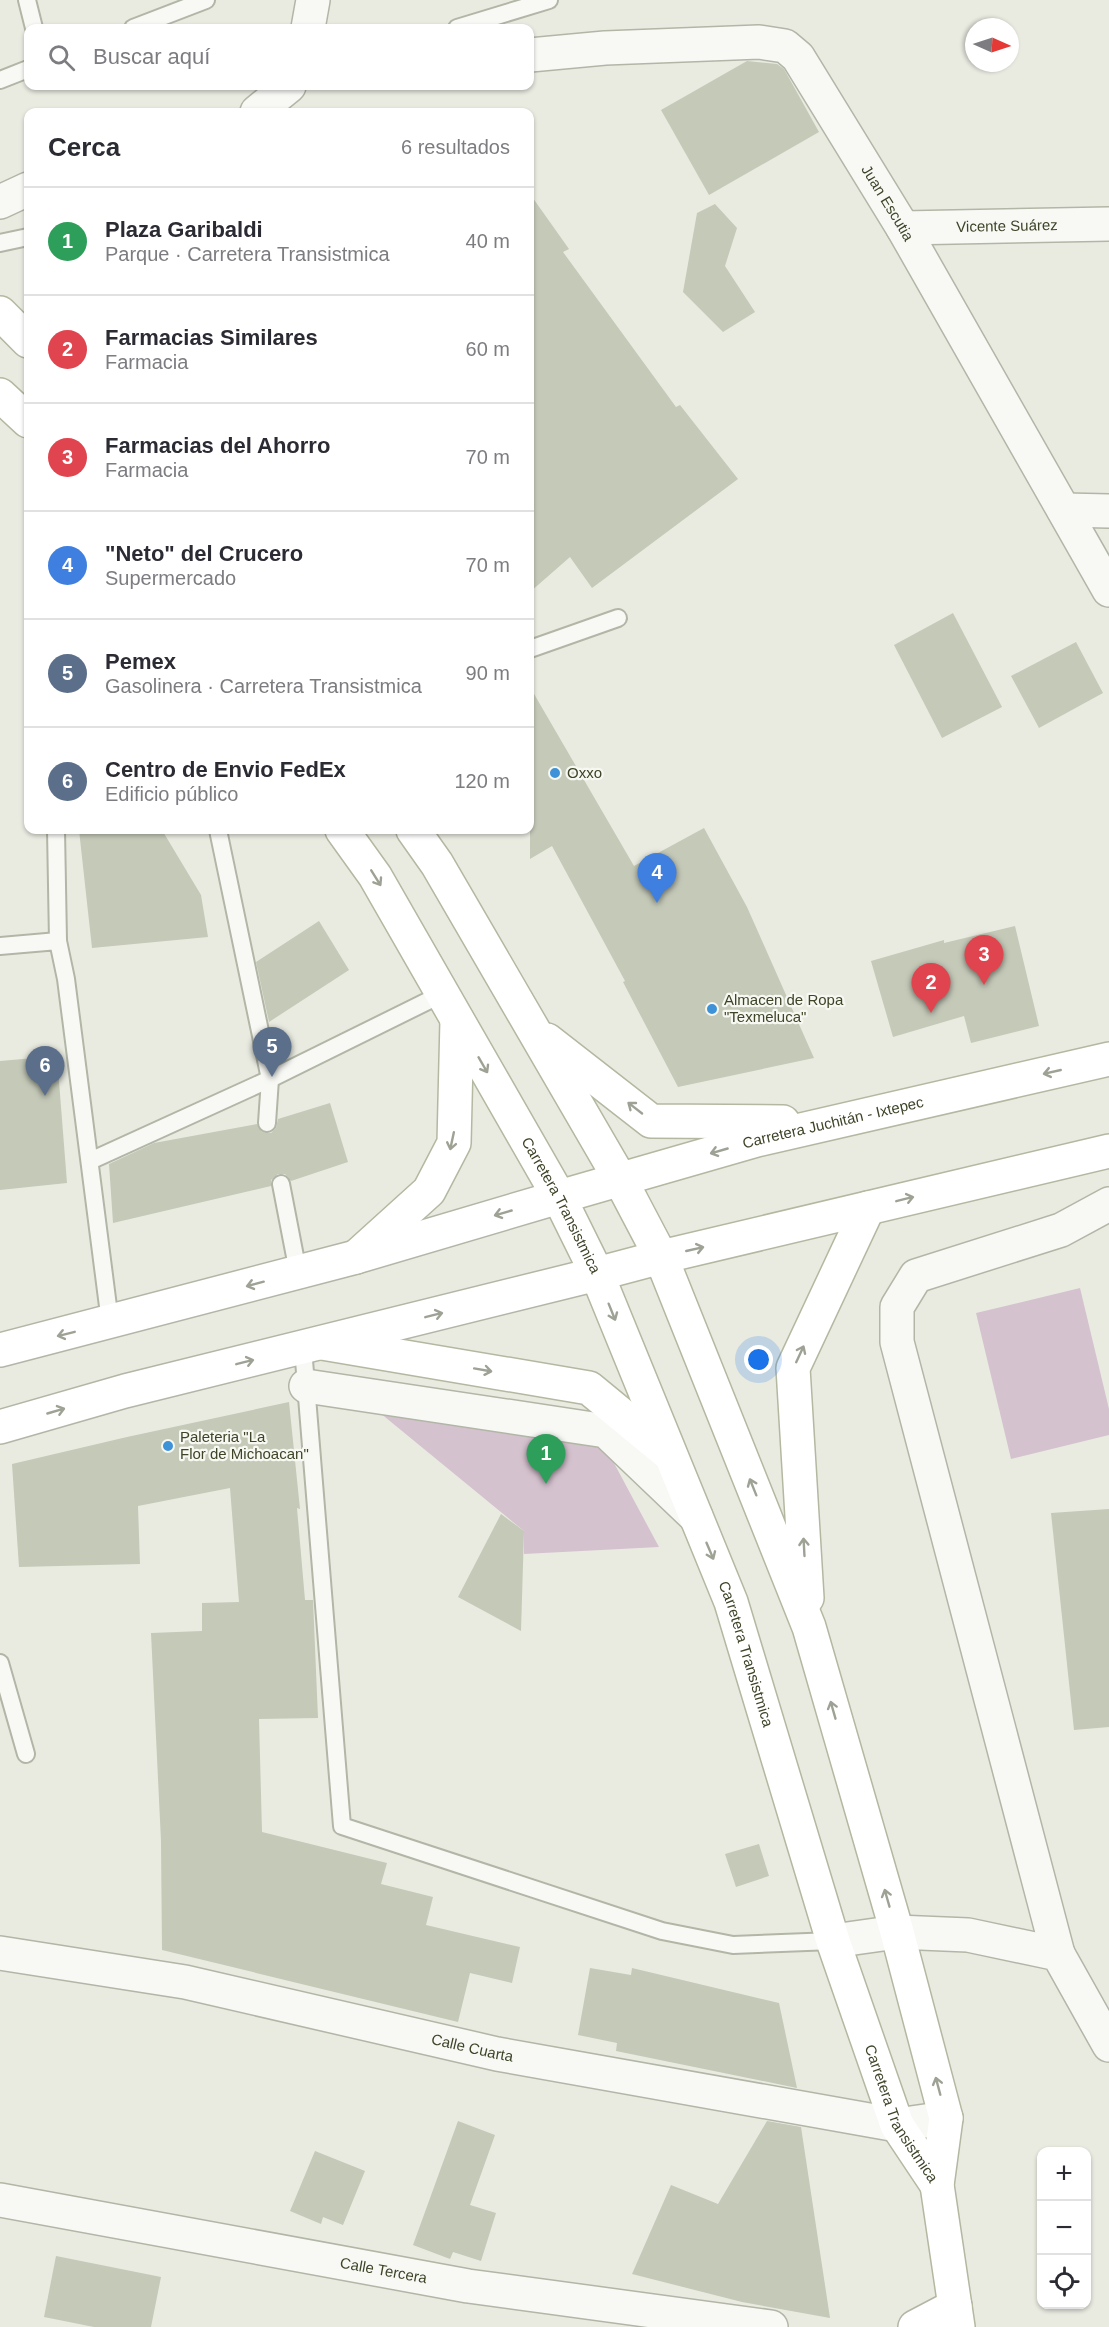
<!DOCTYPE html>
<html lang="es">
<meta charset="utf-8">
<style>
:root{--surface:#fff;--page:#f2f2f3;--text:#2b2b33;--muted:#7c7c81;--line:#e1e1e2;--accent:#ea580c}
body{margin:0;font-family:Helvetica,sans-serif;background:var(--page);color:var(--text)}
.controls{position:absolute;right:18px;bottom:18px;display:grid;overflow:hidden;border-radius:12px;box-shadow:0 2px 4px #0004}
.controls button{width:54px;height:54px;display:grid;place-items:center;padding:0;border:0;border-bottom:2px solid var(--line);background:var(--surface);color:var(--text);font:30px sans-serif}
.compass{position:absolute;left:965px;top:18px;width:54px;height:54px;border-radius:50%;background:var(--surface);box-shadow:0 2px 4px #0004;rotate:93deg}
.you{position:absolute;left:759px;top:1360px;width:21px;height:21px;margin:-15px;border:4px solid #fff;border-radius:50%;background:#1a73e8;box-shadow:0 0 0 9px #1a73e833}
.badge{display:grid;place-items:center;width:39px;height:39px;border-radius:50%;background:var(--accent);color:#fff;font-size:20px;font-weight:700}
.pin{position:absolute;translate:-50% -50px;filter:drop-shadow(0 2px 3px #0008)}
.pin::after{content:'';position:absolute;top:32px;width:21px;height:18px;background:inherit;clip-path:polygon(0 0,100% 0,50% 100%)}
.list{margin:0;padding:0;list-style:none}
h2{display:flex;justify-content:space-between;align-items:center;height:78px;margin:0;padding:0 24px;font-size:26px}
h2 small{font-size:20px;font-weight:400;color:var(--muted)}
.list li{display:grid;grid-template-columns:39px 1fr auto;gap:18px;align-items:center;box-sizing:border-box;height:108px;padding:0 24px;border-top:2px solid var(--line)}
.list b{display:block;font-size:22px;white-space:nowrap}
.list p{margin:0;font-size:20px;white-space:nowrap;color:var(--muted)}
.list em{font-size:20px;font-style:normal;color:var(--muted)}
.icon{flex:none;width:33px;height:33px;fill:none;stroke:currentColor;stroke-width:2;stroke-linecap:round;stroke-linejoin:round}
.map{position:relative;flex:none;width:1109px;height:2327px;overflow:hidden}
.search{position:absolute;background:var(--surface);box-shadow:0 2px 4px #0004;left:24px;top:24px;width:510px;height:66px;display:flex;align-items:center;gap:15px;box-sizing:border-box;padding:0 21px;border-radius:12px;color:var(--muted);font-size:22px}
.panel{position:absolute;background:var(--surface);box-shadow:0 2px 4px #0004;left:24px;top:108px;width:510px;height:726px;border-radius:12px}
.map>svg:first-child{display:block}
.park{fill:#d5c2cf}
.building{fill:#c4c9b8}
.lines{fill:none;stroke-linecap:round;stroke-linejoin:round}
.lane-casing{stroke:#b2b6a6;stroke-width:20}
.street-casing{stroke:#b2b6a6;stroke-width:36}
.secondary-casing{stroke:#b2b6a6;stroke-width:36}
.primary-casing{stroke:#b3b8a0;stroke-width:36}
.lane{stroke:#f8f9f5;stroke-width:16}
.street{stroke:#f8f9f5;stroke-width:33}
.secondary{stroke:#fff;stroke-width:33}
.primary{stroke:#fff;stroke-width:33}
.oneway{stroke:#9ea294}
.poi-dot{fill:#3e92d8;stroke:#f7f8f1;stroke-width:2}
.labels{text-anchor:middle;stroke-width:4.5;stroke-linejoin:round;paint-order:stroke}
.street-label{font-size:15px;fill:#3d4428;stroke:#f7f8f1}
.poi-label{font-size:15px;fill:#3d4428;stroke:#f7f8f1;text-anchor:start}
</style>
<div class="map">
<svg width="1109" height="2327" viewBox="0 0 1109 2327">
<rect width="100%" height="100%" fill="#e9ebe1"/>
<g class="park">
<path d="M1080,1288L1109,1409V1435L1011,1459L976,1313Z"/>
<path d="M363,1399L600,1437L659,1547L524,1554V1531Z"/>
</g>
<g class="building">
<path d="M747,61L777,64L784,69L819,132L709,195L661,110Z"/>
<path d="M530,194L569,249L563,252L676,407L680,405L738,479L592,588L570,557L530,592Z"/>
<path d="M715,204L737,228L725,266L755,312L723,332L683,292L697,213Z"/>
<path d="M953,613L1002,707L942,738L894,645Z"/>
<path d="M1076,642L1103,693L1039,728L1011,676Z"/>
<path d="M530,687L634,866L704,828L747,907L814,1058L678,1087L623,982L625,981L552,846L530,859Z"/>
<path d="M79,830H162L201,895L208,937L92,948Z"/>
<path d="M319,921L349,970L269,1022L256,962Z"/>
<path d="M1015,926L1039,1026L971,1043L964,1016L893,1037L871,961L944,940V943Z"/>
<path d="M57,1056L67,1183L0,1190V1061Z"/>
<path d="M330,1103L348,1162L291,1181L285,1174H278L271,1180V1186L113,1223L109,1164L154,1143L257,1124L262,1132L271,1133L276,1128L278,1119Z"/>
<path d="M289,1402L300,1509L297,1508L305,1600H313L318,1718L259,1719L262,1832L387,1863L381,1884L433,1897L426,1925L520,1947L512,1983L470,1973L458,2022L162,1950L161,1841L151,1633L202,1631V1603L239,1602L230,1488L138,1506L140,1564L19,1567L12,1464L127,1437Z"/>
<path d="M1109,1509V1727L1074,1730L1051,1513Z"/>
<path d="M501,1514L524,1531L521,1631L458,1597Z"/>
<path d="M759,1844L769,1876L736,1887L725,1854Z"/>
<path d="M590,1968L631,1975L632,1968L779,2003L797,2088L616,2051L617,2043L578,2035Z"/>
<path d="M458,2121L495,2135L470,2205L496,2213L481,2261L453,2252L450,2259L413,2245Z"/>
<path d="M767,2121L801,2127L830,2318L742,2302L632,2274L671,2185L718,2204Z"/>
<path d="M315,2151L365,2171L343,2225L323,2217L321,2224L290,2211Z"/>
<path d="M56,2256L161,2277L151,2327H94L44,2317Z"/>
</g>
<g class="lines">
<defs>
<g id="lane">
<path d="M27,0L34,28"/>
<path d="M133,28L206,0"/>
<path d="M457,28L549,0"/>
<path d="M0,80L28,69"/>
<path d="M0,243L28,237"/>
<path d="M530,649L618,618"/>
<path d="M56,830L58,941"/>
<path d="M218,830L270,1079L267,1123"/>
<path d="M0,946L58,941L66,979L110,1322"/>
<path d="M90,1161L270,1079L442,994"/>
<path d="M281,1184L298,1272"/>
<path d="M303,1348L342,1826L662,1931L733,1945L833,1941"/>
<path d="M0,1663L26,1754"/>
</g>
<g id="street">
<path d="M308,28L313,0"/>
<path id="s1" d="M530,55L605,48L759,42L785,46L798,57L903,228L1109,590"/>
<path d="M257,112L289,86"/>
<path d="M0,202L28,189"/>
<path id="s2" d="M903,228L1109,224"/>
<path d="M1064,510L1109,511"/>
<path d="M306,1386L606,1431L696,1517"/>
<path d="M833,1941L897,1932L968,1935L1058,1954L1109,2045"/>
<path id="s3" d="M0,1953L185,1982L497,2054L897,2125L946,2118"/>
<path d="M1058,1954L897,1342V1307L916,1276L1061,1230L1109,1204"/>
<path id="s4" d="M0,2200L468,2286L771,2327"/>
</g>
<g id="secondary">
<path d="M0,1350L356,1257L559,1197"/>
<path d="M0,1427L125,1391L597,1274"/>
<path d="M915,2327L955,2306"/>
</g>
<g id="primary">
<path d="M0,313L28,341"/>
<path d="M0,395L28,421"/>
<path id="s5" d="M342,830L375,876L559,1197L597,1274L731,1602L833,1941L897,2125L937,2185"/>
<path d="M413,830L437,864L620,1179L661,1257L809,1627L897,1932L946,2118L937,2185L958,2327"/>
<path d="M547,1040L651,1121L783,1122"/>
<path id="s6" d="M559,1197L757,1140L1109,1059"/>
<path d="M356,1257L429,1191L454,1143L457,1020"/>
<path d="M597,1274L661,1257L1109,1151"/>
<path d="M322,1343L589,1388L668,1453"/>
<path d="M807,1598L793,1368L868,1208"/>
</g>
</defs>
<use href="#lane" class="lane-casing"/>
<use href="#street" class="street-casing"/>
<use href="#secondary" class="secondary-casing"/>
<use href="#primary" class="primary-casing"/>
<use href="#lane" class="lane"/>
<use href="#street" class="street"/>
<use href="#secondary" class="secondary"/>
<use href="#primary" class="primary"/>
</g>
<defs><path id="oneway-shaft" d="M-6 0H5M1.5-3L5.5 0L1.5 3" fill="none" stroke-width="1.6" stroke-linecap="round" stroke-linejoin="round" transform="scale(1.5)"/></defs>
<g class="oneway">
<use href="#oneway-shaft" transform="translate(376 878) rotate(58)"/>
<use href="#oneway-shaft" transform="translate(483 1065) rotate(60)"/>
<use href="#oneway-shaft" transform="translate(1052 1072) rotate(167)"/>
<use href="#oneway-shaft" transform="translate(635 1108) rotate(-142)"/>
<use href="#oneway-shaft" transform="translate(452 1141) rotate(102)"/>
<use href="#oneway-shaft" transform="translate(719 1151) rotate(164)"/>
<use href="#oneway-shaft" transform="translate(905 1199) rotate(-14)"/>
<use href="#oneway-shaft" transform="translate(503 1213) rotate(164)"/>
<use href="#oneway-shaft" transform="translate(695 1249) rotate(-13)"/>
<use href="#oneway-shaft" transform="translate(255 1284) rotate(165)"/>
<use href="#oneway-shaft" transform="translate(612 1312) rotate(68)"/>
<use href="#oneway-shaft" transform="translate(434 1315) rotate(-14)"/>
<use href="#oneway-shaft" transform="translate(66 1334) rotate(166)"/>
<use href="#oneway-shaft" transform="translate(800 1354) rotate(-65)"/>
<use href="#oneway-shaft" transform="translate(245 1362) rotate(-14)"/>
<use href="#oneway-shaft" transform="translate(483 1370) rotate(10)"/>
<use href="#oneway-shaft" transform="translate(56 1411) rotate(-16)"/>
<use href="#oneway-shaft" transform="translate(753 1487) rotate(-112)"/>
<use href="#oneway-shaft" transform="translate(804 1547) rotate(-93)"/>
<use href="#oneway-shaft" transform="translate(710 1551) rotate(67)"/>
<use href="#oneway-shaft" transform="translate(833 1710) rotate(-106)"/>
<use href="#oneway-shaft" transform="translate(887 1898) rotate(-106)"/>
<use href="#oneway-shaft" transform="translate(938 2086) rotate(-105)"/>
</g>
<g class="poi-dot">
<circle cx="555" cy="773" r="6"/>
<circle cx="712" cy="1009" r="6"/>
<circle cx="168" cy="1446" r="6"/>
</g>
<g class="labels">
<g class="street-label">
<text dy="5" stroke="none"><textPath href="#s1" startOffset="444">Juan Escutia</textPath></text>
<text dy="5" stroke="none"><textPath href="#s2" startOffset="104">Vicente Suárez</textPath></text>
<text dy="5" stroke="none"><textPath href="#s6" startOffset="284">Carretera Juchitán - Ixtepec</textPath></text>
<text dy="5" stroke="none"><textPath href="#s5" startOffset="435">Carretera Transistmica</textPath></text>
<text dy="5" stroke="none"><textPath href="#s5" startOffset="921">Carretera Transistmica</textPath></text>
<text dy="5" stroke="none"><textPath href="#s3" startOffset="482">Calle Cuarta</textPath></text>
<text dy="5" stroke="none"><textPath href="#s5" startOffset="1407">Carretera Transistmica</textPath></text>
<text dy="5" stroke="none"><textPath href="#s4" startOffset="390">Calle Tercera</textPath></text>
</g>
<g class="poi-label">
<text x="567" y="778">Oxxo</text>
<text x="724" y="1005">Almacen de Ropa<tspan x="724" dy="17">"Texmeluca"</tspan></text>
<text x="180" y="1442">Paleteria "La<tspan x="180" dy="17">Flor de Michoacan"</tspan></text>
</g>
</g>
</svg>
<div class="controls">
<button>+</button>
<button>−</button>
<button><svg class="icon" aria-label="locate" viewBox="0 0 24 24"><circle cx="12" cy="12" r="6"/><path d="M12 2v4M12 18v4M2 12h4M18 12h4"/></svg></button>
</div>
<svg class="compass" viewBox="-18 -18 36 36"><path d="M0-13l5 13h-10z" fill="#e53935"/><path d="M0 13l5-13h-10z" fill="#7c7c81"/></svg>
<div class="you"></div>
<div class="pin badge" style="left:546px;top:1484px;background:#2e9e5b">1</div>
<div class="pin badge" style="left:931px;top:1013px;background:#e0444e">2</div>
<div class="pin badge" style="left:984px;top:985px;background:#e0444e">3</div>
<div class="pin badge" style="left:657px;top:903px;background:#3f7fe0">4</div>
<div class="pin badge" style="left:272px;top:1077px;background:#5c6f8a">5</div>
<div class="pin badge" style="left:45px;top:1096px;background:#5c6f8a">6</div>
<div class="search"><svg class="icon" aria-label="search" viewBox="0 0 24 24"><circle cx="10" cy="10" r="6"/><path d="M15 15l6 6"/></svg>Buscar aquí</div>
<section class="panel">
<h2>Cerca<small>6 resultados</small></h2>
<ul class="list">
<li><span class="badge" style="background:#2e9e5b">1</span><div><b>Plaza Garibaldi</b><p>Parque · Carretera Transistmica</p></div><em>40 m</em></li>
<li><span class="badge" style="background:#e0444e">2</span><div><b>Farmacias Similares</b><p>Farmacia</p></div><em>60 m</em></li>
<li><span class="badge" style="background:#e0444e">3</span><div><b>Farmacias del Ahorro</b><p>Farmacia</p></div><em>70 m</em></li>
<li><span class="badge" style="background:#3f7fe0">4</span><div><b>&quot;Neto&quot; del Crucero</b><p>Supermercado</p></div><em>70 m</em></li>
<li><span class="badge" style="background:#5c6f8a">5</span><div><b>Pemex</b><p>Gasolinera · Carretera Transistmica</p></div><em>90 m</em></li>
<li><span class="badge" style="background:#5c6f8a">6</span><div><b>Centro de Envio FedEx</b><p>Edificio público</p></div><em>120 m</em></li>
</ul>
</section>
</div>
